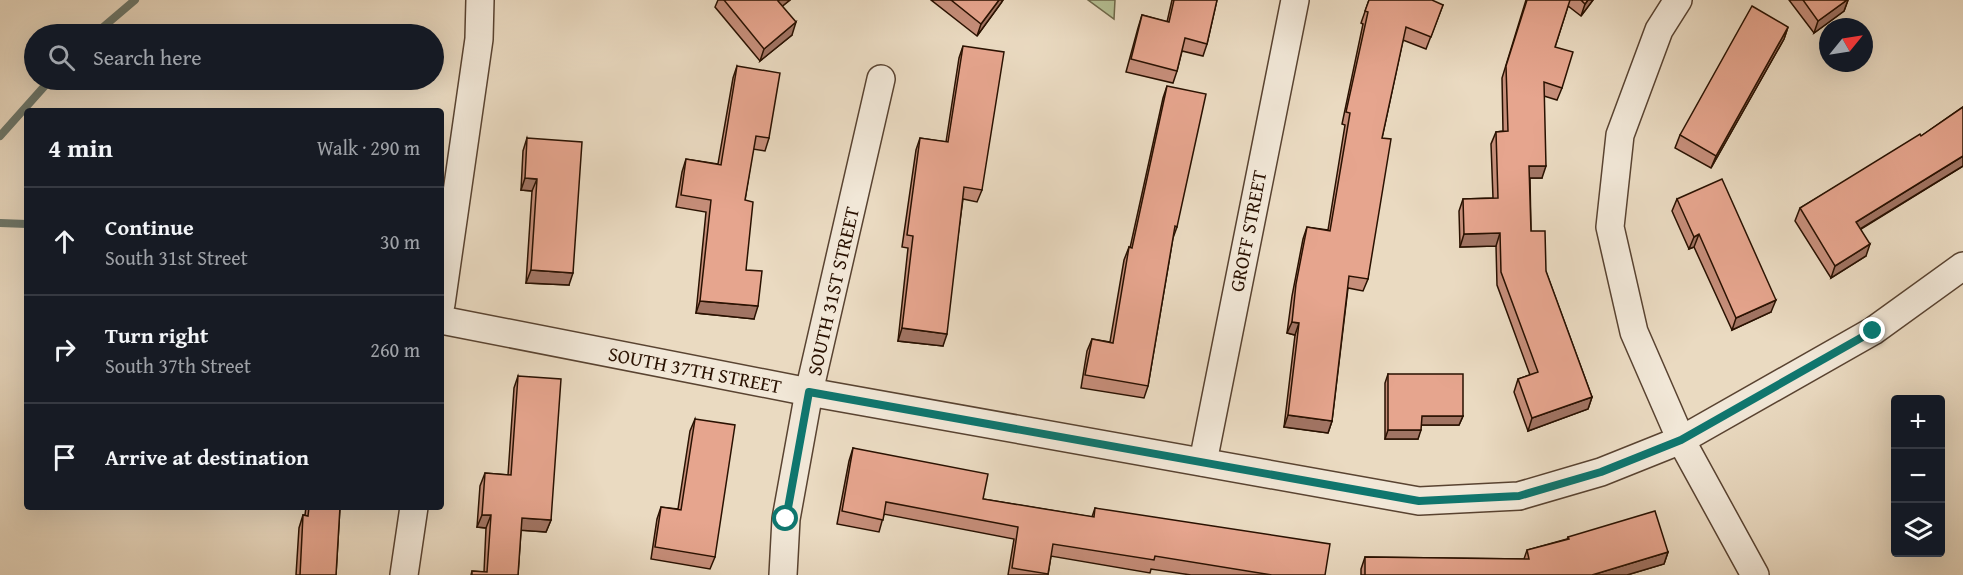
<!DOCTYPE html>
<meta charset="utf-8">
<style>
:root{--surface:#171b24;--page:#20242c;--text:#f1f3f6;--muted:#9ea1a6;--line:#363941}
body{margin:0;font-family:"Gentium Book Plus",serif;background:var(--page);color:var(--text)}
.controls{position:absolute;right:18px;bottom:18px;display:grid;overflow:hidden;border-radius:6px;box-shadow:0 6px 24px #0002}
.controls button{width:54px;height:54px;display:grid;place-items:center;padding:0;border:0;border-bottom:2px solid var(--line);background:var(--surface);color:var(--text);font:30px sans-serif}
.compass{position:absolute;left:1819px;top:18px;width:54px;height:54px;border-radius:50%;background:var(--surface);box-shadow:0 6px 24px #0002;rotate:60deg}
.stop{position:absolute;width:18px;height:18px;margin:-14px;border:4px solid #0f766e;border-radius:50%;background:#fff}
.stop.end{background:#0f766e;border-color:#fff;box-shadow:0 2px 6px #0008}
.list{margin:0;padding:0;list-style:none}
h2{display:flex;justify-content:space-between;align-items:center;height:78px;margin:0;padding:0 24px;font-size:26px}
h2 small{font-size:20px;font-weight:400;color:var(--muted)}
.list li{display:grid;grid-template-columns:39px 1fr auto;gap:18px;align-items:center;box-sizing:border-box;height:108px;padding:0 24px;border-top:2px solid var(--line)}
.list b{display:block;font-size:22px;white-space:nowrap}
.list p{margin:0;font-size:20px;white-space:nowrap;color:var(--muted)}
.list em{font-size:20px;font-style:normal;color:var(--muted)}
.icon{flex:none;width:33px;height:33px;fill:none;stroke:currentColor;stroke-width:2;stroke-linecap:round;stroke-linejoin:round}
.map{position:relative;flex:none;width:1963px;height:575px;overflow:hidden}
.search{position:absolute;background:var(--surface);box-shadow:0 6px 24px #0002;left:24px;top:24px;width:420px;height:66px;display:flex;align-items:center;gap:15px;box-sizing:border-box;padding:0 21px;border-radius:33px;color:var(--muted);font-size:22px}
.panel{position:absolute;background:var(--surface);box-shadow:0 6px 24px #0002;left:24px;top:108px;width:420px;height:402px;border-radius:6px}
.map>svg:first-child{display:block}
.green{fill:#b5c094;stroke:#6f684a;stroke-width:1.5}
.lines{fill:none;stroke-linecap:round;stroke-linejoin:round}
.stream{stroke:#6c776b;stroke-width:8}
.street-casing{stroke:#594331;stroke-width:30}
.street{stroke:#f1e7d7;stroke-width:27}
.wall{fill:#c68e7a;stroke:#291101;stroke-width:1.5}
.shaded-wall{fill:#a17463;stroke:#291101;stroke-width:1.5}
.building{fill:#e6a58e;stroke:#291101;stroke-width:1.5}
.route{stroke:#0f766e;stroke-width:8}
.labels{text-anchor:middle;stroke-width:6;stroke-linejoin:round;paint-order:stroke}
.street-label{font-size:20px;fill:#291101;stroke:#f1e7d7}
</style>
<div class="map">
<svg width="1963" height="575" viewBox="0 0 1963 575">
<rect width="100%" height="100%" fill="#eadac1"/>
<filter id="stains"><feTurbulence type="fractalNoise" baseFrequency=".00333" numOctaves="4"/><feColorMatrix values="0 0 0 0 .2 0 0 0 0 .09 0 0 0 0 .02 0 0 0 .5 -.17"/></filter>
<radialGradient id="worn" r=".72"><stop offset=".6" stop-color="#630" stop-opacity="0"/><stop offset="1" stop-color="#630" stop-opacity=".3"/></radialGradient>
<path class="green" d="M1088,0H1115L1114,19Z"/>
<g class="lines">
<g class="stream">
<path d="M95,34L135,0"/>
<path d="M0,136L50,80"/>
<path d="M0,223L27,224"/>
</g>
<defs>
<g id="street">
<path d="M1678,0L1659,30L1620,135L1610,227L1634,332L1681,440L1755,575"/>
<path d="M441,304L479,39L480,0"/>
<path d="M441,320L809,392L1419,501L1519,496L1601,472L1681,440L1873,331L1963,266"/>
<path d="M1203,462L1295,0"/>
<path d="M404,575L414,507"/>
<path d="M783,575L786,519L809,392L881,79"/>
</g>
</defs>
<use href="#street" class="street-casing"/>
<use href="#street" class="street"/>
</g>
<g class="wall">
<path d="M718,0H790L782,6L792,35L760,61L715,7Z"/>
<path d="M931,0H1003L1001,3L977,36Z"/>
<path d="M1172,0H1217L1207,44L1203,56L1182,51L1177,71L1173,83L1126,72L1138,28L1142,15L1167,22Z"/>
<path d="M1369,0L1443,5L1426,49L1403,40L1382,138L1368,279L1363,291L1348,288L1332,421L1328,433L1284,427L1295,335L1287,333L1292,296L1303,239L1307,227L1328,230L1345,125L1342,124L1363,24L1361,23Z"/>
<path d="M1526,0H1593L1581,16L1568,6L1555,47L1562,88L1557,100L1544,96L1542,178H1530L1531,231L1592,397L1588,409L1528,431L1514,392L1518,379L1530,375L1497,285L1496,246L1460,247L1459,211L1463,199L1493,198L1491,144L1496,132L1503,131L1502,78Z"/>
<path d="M1789,0H1848L1844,11L1814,33Z"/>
<path d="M1788,27L1784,39L1711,168L1675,148L1680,135Z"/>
<path d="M963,46L982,190L977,202L963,199L943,346L898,341L908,248L902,247L916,150L920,138L946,142L959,58Z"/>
<path d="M737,66L769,138L765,151L753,149L745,200L746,270L754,319L696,313L706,212L676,207L682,172L686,159L718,164L733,78Z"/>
<path d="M1167,86L1177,227L1173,238L1148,386L1144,398L1081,388L1087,351L1092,339L1110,342L1124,260L1129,247L1130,248L1163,98Z"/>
<path d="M1963,107V166L1861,229L1866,256L1831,278L1795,221L1800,208L1921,136Z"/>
<path d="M527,138L569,285L526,283L532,191L521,190L523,151Z"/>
<path d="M1677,199L1771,312L1732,330L1694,247L1689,249L1672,211Z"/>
<path d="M1388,374L1463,416L1459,425H1421L1418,439H1385V383Z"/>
<path d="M518,376L551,520L546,532L521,530L518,575H471L472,571L484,572L486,528L477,527L480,486L485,473L508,475L514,388Z"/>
<path d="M695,419L715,557L710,569L651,559L657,519L661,507L678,509L690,431Z"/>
<path d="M853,448L983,499L1092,517L1095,508L1325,575H1191L1151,569L1150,573L1051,556L1048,575H1008L1014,539L884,514L879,532L837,524L849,461Z"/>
<path d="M306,507H340L336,575H296L299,528L303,515H305Z"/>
<path d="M1568,537L1668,552L1664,564L1627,575H1361V569L1365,557L1524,559L1527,550L1567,539Z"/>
</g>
<g class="shaded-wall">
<path d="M779,0H790L774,13L778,1Z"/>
<path d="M999,0H1003L1001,3L977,36L981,24Z"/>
<path d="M1588,0H1593L1581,16L1585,4Z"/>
<path d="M1847,0H1848L1844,11L1814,33L1818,21Z"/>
<path d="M796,22L792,35L760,61L764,49Z"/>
<path d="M1788,27L1784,39L1711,168L1716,156Z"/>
<path d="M1963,156V166L1852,234L1856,222Z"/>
<path d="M1529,166H1546L1542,178H1525Z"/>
<path d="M525,178L537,179L532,191L521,190Z"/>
<path d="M1500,233L1496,246L1460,247L1464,234Z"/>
<path d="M1699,234L1694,247L1689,249L1694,237Z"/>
<path d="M1870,244L1866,256L1831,278L1835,266Z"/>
<path d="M531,270L573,273L569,285L526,283Z"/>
<path d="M1776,300L1771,312L1732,330L1736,318Z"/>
<path d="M700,301L758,306L754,319L696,313Z"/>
<path d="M1292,322L1299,323L1295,335L1287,333Z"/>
<path d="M902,328L947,334L943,346L898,341Z"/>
<path d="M1592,397L1588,409L1528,431L1532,418Z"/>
<path d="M1288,415L1332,421L1328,433L1284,427Z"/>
<path d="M1422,416H1463L1459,425H1418Z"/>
<path d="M1388,430H1421L1418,439H1385Z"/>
<path d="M482,515H491L486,528L477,527Z"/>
<path d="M522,518L551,520L546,532L517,530Z"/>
<path d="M1668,552L1664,564L1627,575H1592Z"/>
</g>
<g class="building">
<path d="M724,0H779L778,1L796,22L764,49Z"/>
<path d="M951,0H999L981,24Z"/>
<path d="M1174,0H1217L1207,44L1185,38L1177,71L1131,59L1142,15L1169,22Z"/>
<path d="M1369,0H1432L1443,5L1431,37L1406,27L1382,138L1391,139L1368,279L1349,276L1332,421L1288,415L1299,323L1292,322L1296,284L1307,227L1330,231L1350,113L1346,112L1368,12L1365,11Z"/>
<path d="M1527,0H1570L1555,47L1573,52L1562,88L1544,82L1546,166H1529L1531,231H1545L1546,271L1592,397L1532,418L1518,379L1538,372L1501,272L1500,233L1464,234L1463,199L1498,198L1496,132L1508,131L1506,66Z"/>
<path d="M1581,0H1588L1585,4Z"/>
<path d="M1803,0H1847L1818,21Z"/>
<path d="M1752,6L1788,27L1716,156L1680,135Z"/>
<path d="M963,46L1004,52L982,190L964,187L947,334L902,328L913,236L907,235L920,138L948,142Z"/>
<path d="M737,66L780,73L769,138L756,136L745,200L753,202L746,270L762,271L758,306L700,301L711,200L681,195L686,159L721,165Z"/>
<path d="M1167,86L1206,94L1177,227L1175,226L1148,386L1085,375L1092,339L1113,343L1129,247L1132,248Z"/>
<path d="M1963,107V156L1856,222L1870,244L1835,266L1800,208L1920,134L1921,136Z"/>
<path d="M527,138L582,142L573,273L531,270L537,179L525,178Z"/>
<path d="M1722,179L1776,300L1736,318L1699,234L1694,237L1677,199Z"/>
<path d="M1388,374H1463V416H1422L1421,430H1388Z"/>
<path d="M518,376L561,379L551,520L522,518L518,575H472V571L487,572L491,515H482L485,473L511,475Z"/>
<path d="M695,419L735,425L715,557L655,547L661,507L681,510Z"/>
<path d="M853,448L988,474L983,499L1094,517L1095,508L1330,544L1325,575H1272L1155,556L1154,560L1053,544L1048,574L1012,568L1018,527L886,502L883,520L842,511Z"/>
<path d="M309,507H340L336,575H300L303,515L308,516Z"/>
<path d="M1655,511L1668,552L1592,575H1365V557L1529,559L1527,550L1569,539L1568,537Z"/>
</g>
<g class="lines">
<path class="route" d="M786,519L809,392L1419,501L1519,496L1601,472L1681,440L1873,331"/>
</g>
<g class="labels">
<g class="street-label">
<text transform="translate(1248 231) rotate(-79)" y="7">GROFF STREET</text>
<text transform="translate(833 291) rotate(-77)" y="7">SOUTH 31ST STREET</text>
<text transform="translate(695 370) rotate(11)" y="7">SOUTH 37TH STREET</text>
</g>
</g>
<rect width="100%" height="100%" filter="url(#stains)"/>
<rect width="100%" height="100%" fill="url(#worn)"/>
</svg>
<div class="controls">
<button>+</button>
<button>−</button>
<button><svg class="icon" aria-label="layers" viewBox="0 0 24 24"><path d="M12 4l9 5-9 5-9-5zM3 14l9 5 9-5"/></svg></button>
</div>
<svg class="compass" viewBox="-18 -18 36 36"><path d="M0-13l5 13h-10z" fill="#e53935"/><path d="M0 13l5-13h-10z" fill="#9ea1a6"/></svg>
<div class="stop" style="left:786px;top:519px"></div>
<div class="stop end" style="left:1873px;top:331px"></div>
<div class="search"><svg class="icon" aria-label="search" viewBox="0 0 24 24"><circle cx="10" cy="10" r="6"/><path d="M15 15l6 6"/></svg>Search here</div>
<section class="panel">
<h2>4 min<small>Walk · 290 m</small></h2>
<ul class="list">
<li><svg class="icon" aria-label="ahead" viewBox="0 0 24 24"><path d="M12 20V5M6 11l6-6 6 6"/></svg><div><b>Continue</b><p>South 31st Street</p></div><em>30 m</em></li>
<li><svg class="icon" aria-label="right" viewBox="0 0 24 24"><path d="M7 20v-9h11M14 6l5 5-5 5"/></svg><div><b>Turn right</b><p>South 37th Street</p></div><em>260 m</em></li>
<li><svg class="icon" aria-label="arrive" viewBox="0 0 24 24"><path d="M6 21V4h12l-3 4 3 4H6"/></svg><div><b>Arrive at destination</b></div></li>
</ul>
</section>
</div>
